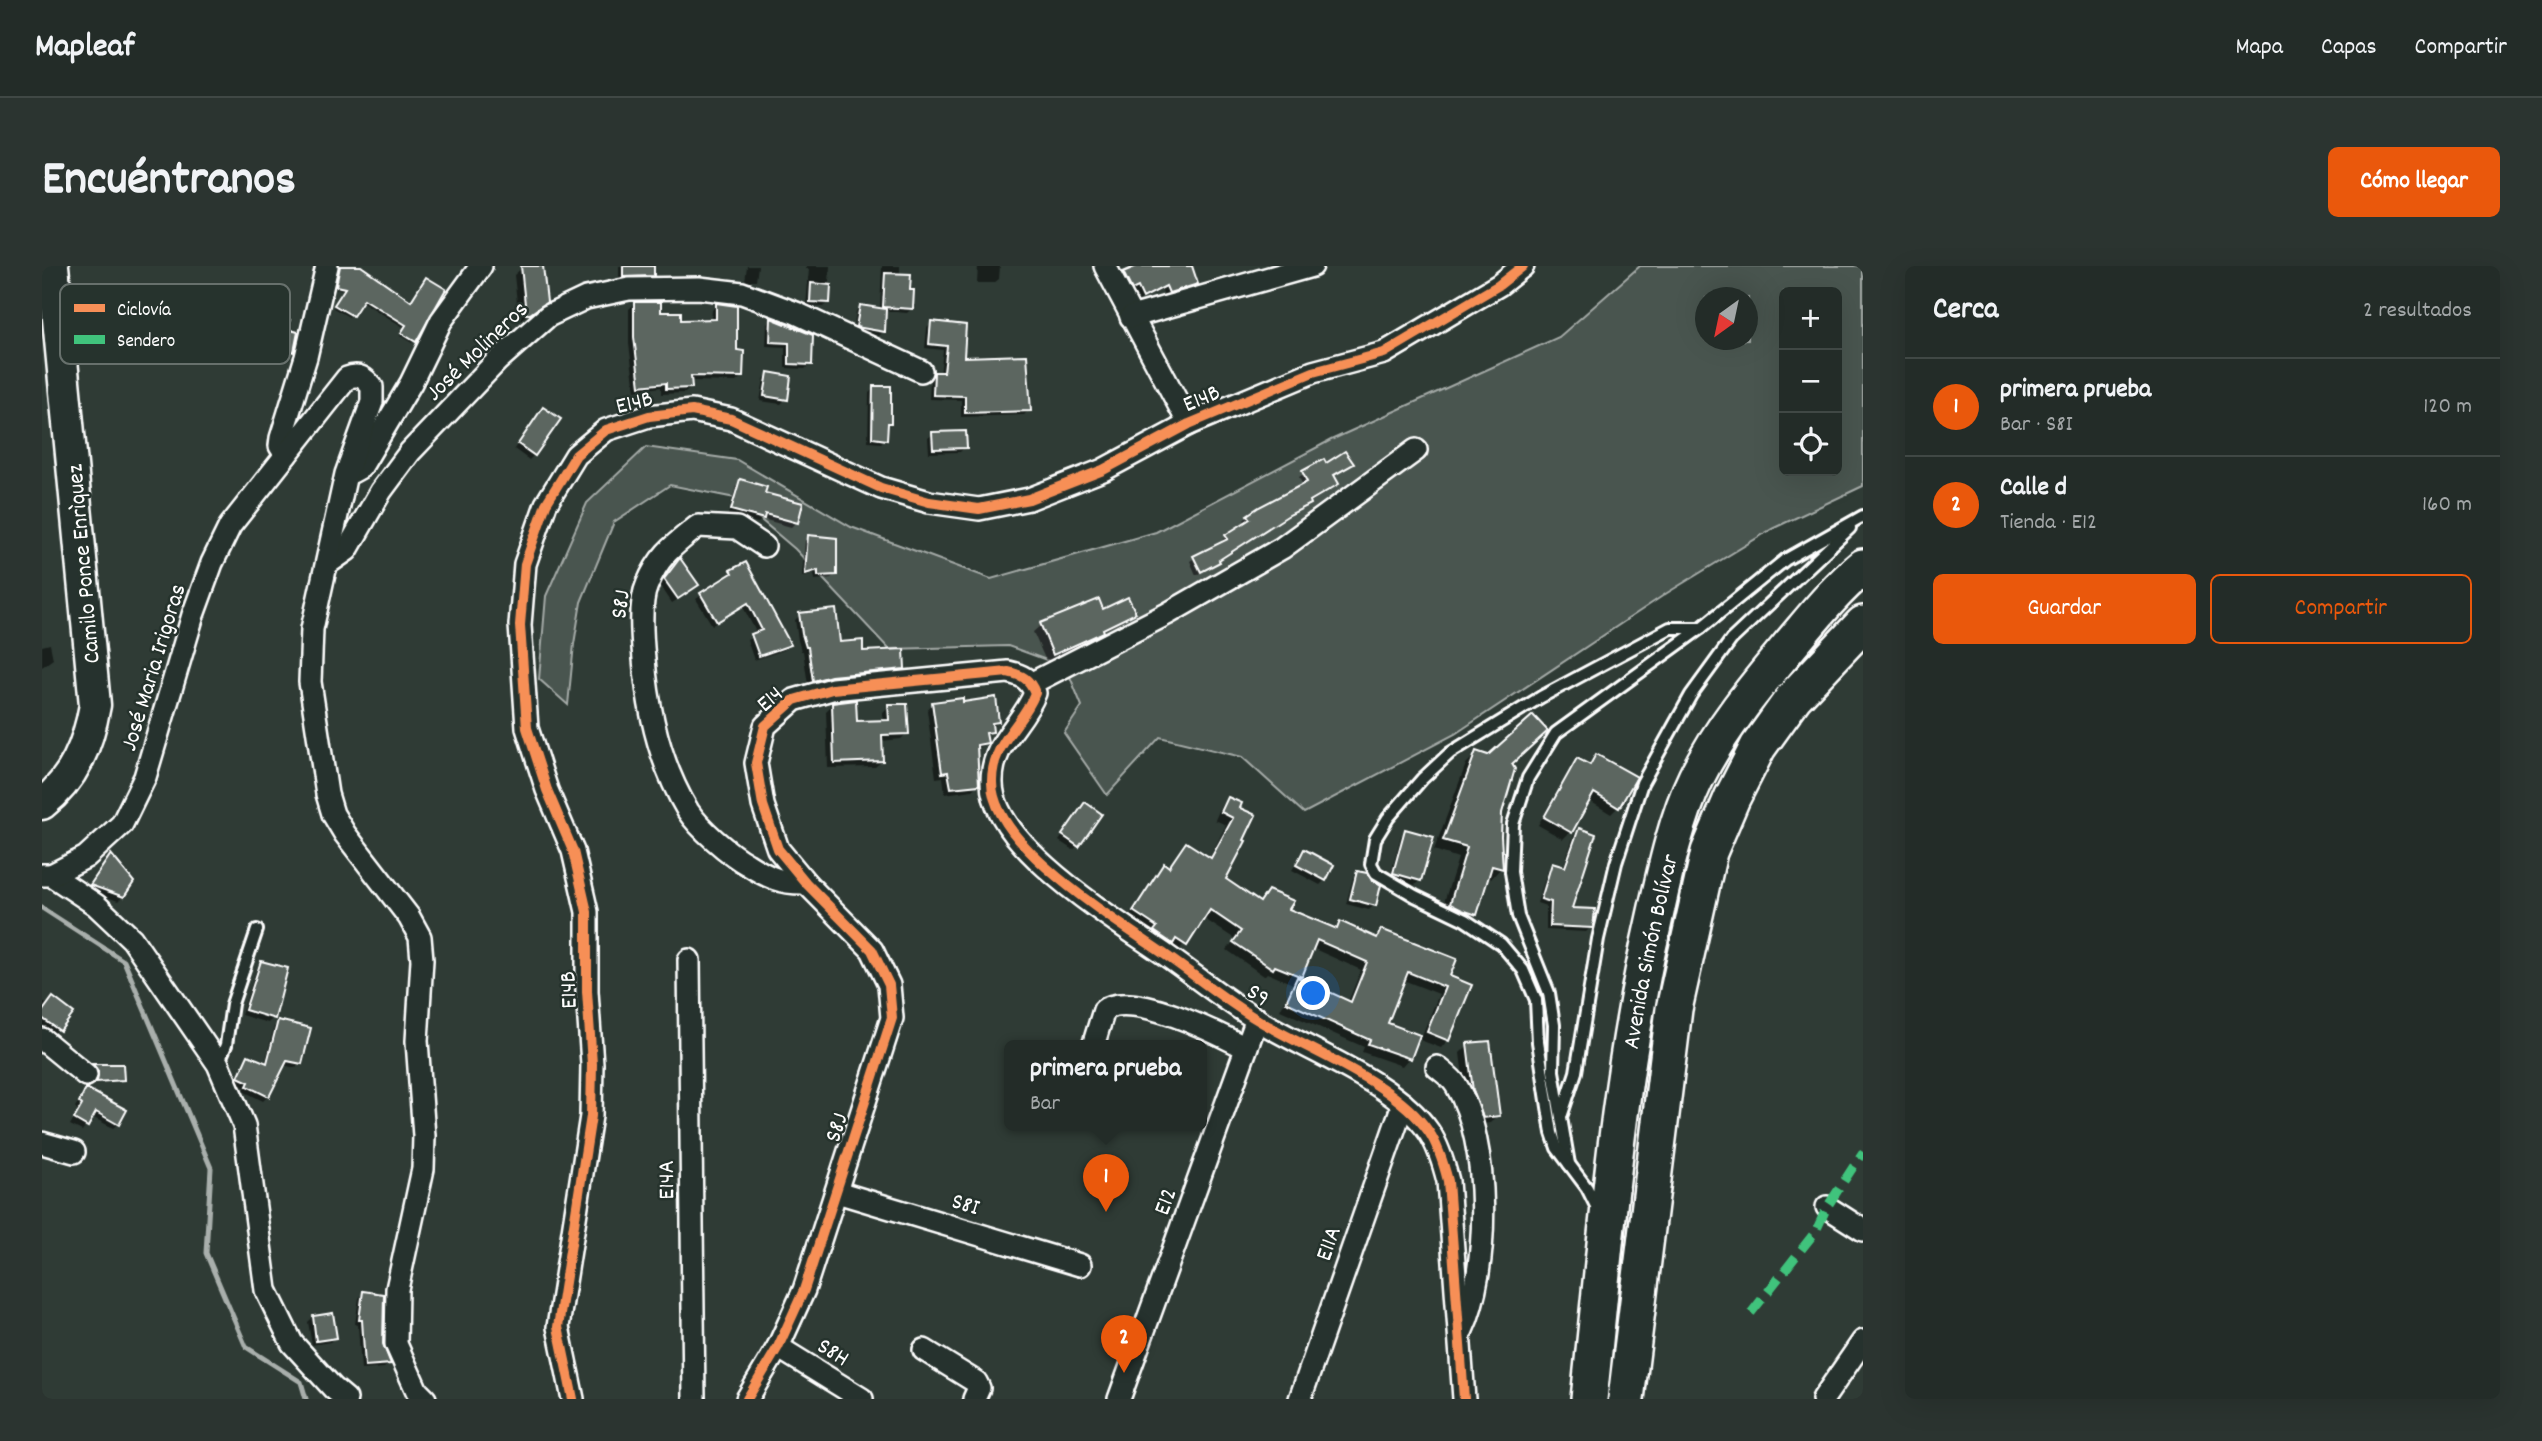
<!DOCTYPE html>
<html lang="es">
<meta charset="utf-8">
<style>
:root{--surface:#232c28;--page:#2b3430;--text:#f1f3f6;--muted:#a3a7a8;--line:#404845;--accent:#ea580c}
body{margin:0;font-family:Dekko,sans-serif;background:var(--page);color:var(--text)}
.controls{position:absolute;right:21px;top:21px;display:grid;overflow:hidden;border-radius:10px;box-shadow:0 7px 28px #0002}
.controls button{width:63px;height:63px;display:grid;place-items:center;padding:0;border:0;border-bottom:2px solid var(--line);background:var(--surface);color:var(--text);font:35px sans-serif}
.compass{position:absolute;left:1653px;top:21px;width:63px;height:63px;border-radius:50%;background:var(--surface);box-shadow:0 7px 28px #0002;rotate:213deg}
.you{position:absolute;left:1272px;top:728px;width:24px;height:24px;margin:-18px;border:5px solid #fff;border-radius:50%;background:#1a73e8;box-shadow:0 0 0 10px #1a73e833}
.badge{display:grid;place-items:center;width:46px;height:46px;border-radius:50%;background:var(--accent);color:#fff;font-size:23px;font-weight:700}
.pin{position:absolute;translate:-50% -58px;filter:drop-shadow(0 2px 4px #0008)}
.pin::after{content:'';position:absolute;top:37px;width:24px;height:21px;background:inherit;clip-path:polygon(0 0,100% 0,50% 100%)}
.popup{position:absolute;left:962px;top:774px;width:203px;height:91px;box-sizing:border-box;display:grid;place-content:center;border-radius:10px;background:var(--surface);filter:drop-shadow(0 2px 5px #0005);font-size:23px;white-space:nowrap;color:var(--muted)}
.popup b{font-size:26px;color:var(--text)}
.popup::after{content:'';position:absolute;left:50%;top:100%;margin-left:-14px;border:14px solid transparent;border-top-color:var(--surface)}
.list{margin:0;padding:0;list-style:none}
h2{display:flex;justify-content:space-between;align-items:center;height:91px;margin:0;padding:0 28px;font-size:30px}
h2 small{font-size:23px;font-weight:400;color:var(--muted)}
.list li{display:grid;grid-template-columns:46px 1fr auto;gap:21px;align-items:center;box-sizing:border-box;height:98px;padding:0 28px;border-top:2px solid var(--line)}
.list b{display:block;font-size:26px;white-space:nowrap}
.list p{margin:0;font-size:23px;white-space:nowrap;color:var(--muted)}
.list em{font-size:23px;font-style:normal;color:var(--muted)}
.actions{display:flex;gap:14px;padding:21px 28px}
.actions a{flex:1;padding:16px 0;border:2px solid var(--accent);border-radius:10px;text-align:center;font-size:24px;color:var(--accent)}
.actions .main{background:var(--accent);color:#fff}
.icon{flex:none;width:38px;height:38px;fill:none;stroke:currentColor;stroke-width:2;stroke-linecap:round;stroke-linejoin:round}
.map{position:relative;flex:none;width:1821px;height:1133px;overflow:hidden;border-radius:10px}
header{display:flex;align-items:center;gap:42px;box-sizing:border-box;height:98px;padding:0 35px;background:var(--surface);border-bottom:2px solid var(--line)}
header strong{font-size:33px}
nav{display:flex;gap:38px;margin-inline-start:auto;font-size:24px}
.intro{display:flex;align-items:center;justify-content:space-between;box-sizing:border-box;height:168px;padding:0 42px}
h1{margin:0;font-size:49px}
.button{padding:18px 32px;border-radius:10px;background:var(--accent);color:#fff;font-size:24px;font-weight:700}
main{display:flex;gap:42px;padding:0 42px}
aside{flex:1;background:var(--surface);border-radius:10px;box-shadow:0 7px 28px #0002}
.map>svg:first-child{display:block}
.green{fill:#4a544f;stroke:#a4aaa7;stroke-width:2;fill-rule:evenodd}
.shadow{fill:#0007;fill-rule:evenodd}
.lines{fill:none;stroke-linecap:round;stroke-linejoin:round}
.stream{stroke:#a9afac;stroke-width:5}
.building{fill:#5b6661;stroke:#fff;stroke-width:2}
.service-casing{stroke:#fff;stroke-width:16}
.minor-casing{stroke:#fff;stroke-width:26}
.secondary-casing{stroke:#fff;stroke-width:35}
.trunk-casing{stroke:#fff;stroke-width:40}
.service{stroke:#26332d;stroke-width:10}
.minor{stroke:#26332d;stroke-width:21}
.secondary{stroke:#26332d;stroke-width:30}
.trunk{stroke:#26332d;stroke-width:35}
.quiet{stroke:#40c37c;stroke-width:9;stroke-dasharray:18 9;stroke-linecap:butt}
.cycleway-casing{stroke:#26332d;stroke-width:15}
.cycleway{stroke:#f78f57;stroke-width:10}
.labels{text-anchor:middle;stroke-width:5;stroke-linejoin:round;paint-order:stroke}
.street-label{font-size:24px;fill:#fff;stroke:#26332d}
.key{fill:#26332d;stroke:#67706c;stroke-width:2}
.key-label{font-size:19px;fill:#fff}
</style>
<header>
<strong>Mapleaf</strong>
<nav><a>Mapa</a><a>Capas</a><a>Compartir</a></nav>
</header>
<div class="intro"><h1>Encuéntranos</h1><a class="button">Cómo llegar</a></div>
<main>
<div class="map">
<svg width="1821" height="1133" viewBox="0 0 1821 1133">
<rect width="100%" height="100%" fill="#2f3b35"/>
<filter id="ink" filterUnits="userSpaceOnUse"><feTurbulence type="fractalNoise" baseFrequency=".0143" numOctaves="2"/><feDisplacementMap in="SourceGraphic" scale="14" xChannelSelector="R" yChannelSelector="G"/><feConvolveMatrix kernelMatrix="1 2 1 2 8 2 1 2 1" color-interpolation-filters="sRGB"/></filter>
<g filter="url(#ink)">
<path class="green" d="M1598,0H1821V220L1730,263L1625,327L1413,468L1262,547L1200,491L1118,471L1065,529L1022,467L1040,440L1024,401L966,380L847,383L753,283L693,232L628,219L572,256L539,336L532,378L526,439L497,413L504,330L545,237L604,181L695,194L809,261L949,313L1114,266L1289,174L1517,71ZM1742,26H1795V205H1742ZM1664,32H1706V74H1664Z"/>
<g class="shadow">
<path d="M323,0L321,3L368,37L372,75L370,77L358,70L363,62L319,35L307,51L291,42L302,24L292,22L296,0Z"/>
<path d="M577,0H611V9L606,14L577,15Z"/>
<path d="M705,0H716L714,15H703Z"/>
<path d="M764,0H788L786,36L781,41L764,40L767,3H764Z"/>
<path d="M840,0H858V9L866,26L870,42L865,47L843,45L842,65L837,70L811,65L814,45L819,40L838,44Z"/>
<path d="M936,0H958L957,13L952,17H935Z"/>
<path d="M1099,0H1148L1154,18L1150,22L1122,30L1120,24L1096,35L1091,24L1086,27L1078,12Z"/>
<path d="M480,2L503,35L477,55L472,9Z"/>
<path d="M592,38L637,56L669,55L670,44L675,39L693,86L700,110L694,116L648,115V122L643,127L619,128V121L593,125L587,78V43Z"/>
<path d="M233,52L243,64L250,85L245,90L221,83L228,57Z"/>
<path d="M729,54L768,98L763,103L743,102V81L724,80L725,58Z"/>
<path d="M890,57L920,92L987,144L982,149L919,151V134L887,133L888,113L892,108H898L901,84L883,82L885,62Z"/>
<path d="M727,108L744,133L739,138L718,135L722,113Z"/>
<path d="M832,122L847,156L844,159L843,173L839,177L826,176L827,127Z"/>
<path d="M497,148L492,189L487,194L472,183Z"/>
<path d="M891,168L923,181L918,186L887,187L886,172Z"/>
<path d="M1281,195L1283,200L1305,201L1291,210L1295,218L1291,222L1161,305L1154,291L1182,277L1180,274L1185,270L1204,258L1202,254L1206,250L1261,220L1257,211Z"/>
<path d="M699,215L721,228L754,256L749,261L720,253L716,257L686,249L694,220Z"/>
<path d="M767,271L794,308L789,312L773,314L772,307L760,311L763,275Z"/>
<path d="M1151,293L1158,307L1154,309L1148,295Z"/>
<path d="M634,299L650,324L630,337L618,319Z"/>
<path d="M689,305L746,379L742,384L712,394L705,374L715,368L701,341L670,359L654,333L685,312Z"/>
<path d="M1056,335L1060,346H1091L1084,353L1059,366L1052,372L1004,395L991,366L999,359Z"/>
<path d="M758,349L797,377L861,402L856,407L782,414L766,419L761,385H759L756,374L753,354Z"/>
<path d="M8,378L11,393L0,401V380Z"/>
<path d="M891,437L920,438L956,455L943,472L944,477L934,483L936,518L930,524L903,528L901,511L894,512L885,444Z"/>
<path d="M791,438L813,457L841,456V446L847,440L865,467L859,473L839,475L840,495L833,501L786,502L784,445Z"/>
<path d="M1435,487L1468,498L1459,547L1457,570L1459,602L1449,613L1445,611L1433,648L1423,658L1398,649L1416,592L1392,584L1424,498Z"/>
<path d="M1555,490L1576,541L1569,548L1546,534L1528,566L1521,573L1496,559L1529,501L1535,495L1546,500Z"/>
<path d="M1186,533L1198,538L1181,613L1217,637L1227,626L1244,644L1292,664L1298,658L1332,672L1339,665L1406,711V774L1399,782L1378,774L1397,728L1361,714L1343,758L1367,792L1360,800L1320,786L1322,781L1238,744L1251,718L1225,707L1222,710L1185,684L1193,673L1161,652L1136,686L1085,653L1115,607L1123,600L1126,602L1144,578L1167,593L1184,559L1173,554L1179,540ZM1270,682L1319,704L1306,736L1255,713Z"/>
<path d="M1039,543L1036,580L1031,584L1017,575Z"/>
<path d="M1537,564L1527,644L1549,661L1544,666L1504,664V640L1495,637L1506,604L1510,599L1521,602L1532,569Z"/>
<path d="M1364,565L1378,614L1373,619L1348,611L1359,570Z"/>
<path d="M1262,585L1283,614L1278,619L1250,604Z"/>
<path d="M65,596L81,630L76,635L45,624Z"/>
<path d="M1316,607L1332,639L1327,644L1304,638L1311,612Z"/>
<path d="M220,697L231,752L226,757L199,749L215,702Z"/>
<path d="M0,735L29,747L12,768L0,759Z"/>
<path d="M237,756L258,797L253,802L241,799L226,830L221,835L201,825L203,821L192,816L207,792L223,798L232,761Z"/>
<path d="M1426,779L1456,849L1448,857L1434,859L1424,834L1418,787Z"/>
<path d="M79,799L80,813L78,815L54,817L55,808L51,801L52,800Z"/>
<path d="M44,825L76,858L71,862L50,851L40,865L28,859L36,845L33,841Z"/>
<path d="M322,1027L347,1098L342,1102L319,1104L316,1059L313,1058L317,1032Z"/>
<path d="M271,1051L293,1071L288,1076L270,1079L266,1056Z"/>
</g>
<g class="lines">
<path class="stream" d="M0,642L82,695L169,902L164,987L204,1081L259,1116L264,1133"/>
</g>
<g class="building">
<path d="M298,0H319L369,35L384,11L404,23L374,76L359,67L364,59L322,33L311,50L292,39L303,22L294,20Z"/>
<path d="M479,0H501L505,36L488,48H484Z"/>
<path d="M581,0H612V10L581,11Z"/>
<path d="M1095,0H1150L1156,18L1127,27L1124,20L1101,32L1096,21L1090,24L1081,6Z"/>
<path d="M843,7L869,8L868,24H872L871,43L841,41Z"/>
<path d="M769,17L789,19L788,37L768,36Z"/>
<path d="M592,36H619V46H639V54L674,53V37L695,40V84L702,85L701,111L649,110L650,122L624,123V117L598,120L592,71Z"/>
<path d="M818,39L844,43L843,66L814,61Z"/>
<path d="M232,50L248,54L245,63L256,66L252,86L224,79Z"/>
<path d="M729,52L771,69L770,99L747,98V77L728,76Z"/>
<path d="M889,55L924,59L922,91L985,89L989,145L923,147V130L891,129L892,106H902L905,80L887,78Z"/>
<path d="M726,106L749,110L746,134L722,130Z"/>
<path d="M831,120H849V157H846L845,174L830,172Z"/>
<path d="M501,141L519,153L493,190L476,178Z"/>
<path d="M924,165L925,182L891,183L890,166Z"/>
<path d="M1303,185L1312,198L1292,209L1297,218L1268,235L1269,238L1247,249L1177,294L1178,296L1159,306L1151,290L1186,273L1183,269L1208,253L1205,249L1217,241L1265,216L1260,205L1282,193L1284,197Z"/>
<path d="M698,213L725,221L723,227L761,237L756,257L723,248L722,253L689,244Z"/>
<path d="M766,269L795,272V309L776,310V304L763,308Z"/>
<path d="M638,292L657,319L636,333L622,313Z"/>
<path d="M704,296L749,379L717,390L709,368L720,364L706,337L675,356L658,327L690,307L688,304Z"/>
<path d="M1086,331L1094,347L1061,363L1062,366L1011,389L998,357L1057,333L1061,343Z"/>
<path d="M794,343L798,376L821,374V385L862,383L863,403L789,410L771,415L766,381H764L760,368L757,347Z"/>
<path d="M954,431L957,456L950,457L951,466L944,467L946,477L935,479L937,519L909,522L906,506L900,507L890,436L921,432V436Z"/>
<path d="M814,434L815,455L847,454L846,438H865L867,468L840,469L841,495L792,497L790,437Z"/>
<path d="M1491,449L1506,465L1470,498L1473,503L1460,547L1459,570L1461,603L1450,600L1435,649L1420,644L1408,638L1425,581L1401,574L1434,485L1446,489Z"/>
<path d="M1554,488L1595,511L1577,542L1552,527L1530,567L1502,551L1535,492L1548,499Z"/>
<path d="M1186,531L1200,537L1198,542L1214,549L1202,574L1204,575L1184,613L1218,636L1226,624L1252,635L1247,643L1295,663L1298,655L1335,672L1339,663L1415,693L1408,710L1430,719L1407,775L1385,766L1403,721L1366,706L1346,757L1378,769L1369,793L1326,778L1328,774L1244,736L1255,711L1309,736L1325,696L1275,674L1260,711L1233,700L1231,703L1191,676L1199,665L1168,644L1145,680L1134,673L1131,678L1112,665L1115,661L1091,645L1122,597L1127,601L1144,576L1169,592L1191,552L1179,546Z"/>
<path d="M1043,536L1060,548L1037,581L1020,569Z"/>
<path d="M1537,562L1554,568L1530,642L1553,643L1551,662L1508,660L1509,636L1499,633L1510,597L1523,601Z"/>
<path d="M1363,563L1392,571L1379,615L1351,607Z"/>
<path d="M1262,583L1292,599L1284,615L1254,599Z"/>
<path d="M69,588L92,616L82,631L48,619Z"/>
<path d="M1315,605L1325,607L1329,613L1339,619L1334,640L1308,633Z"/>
<path d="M219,695L246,702L233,753L203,744Z"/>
<path d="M11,731L32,747L18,765L0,752V746Z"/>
<path d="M236,754L269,762L260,798L245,795L227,831L205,820L207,816L196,811L206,789L225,797Z"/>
<path d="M1448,775L1458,850L1441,852L1431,825L1425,777Z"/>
<path d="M51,798H81L82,814L55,816L56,805Z"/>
<path d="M44,822L85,844L77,859L54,846L46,861L32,853L40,839L37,836Z"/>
<path d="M321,1025L342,1028L341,1078L349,1098L323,1100L320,1054H317Z"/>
<path d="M291,1047L295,1072L274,1075L271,1050Z"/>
</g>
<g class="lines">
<defs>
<g id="service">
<path d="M176,798L184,779L190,738L215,664"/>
<path d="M1520,848L1534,806L1556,673L1574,597L1600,517L1649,429L1689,374L1808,262"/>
<path d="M1527,898L1511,805L1512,759L1507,727L1476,650L1469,606L1471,558L1486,512L1514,467L1659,362L1743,294L1821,250"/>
<path d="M1556,944L1545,922L1515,882L1510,867L1496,776L1494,734L1481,704L1459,678L1423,654L1373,630L1334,607L1329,598L1333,573L1346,552L1380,513L1408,487L1499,431L1628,362H1659"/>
</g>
<g id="minor">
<path d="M1063,0L1147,158"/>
<path d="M1089,51L1270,0"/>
<path d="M244,189L238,180L239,172L264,91L285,0"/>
<path d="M310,206L319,201L369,117L399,55L439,0"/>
<path d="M722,280L695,262L656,260C632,279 617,289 605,319C597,337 600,372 602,393C606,444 619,500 646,545C657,562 687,588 705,598C725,611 740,618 764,617"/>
<path d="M285,298L305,284L339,225L368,186L455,95L506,50L544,32L587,23L657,22L700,27L754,47L879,105"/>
<path d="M990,417L1125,348L1240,282L1374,184"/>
<path d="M0,609H9L54,639L90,673L176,798L202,859L224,1024L250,1077L291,1122L304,1133"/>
<path d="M9,609L44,591L80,558L103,511L151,349L170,297L188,260L305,112C317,107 323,112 330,121V136L304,208L270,363L268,416L285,528L291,548L303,568L367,651L378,671L380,694L375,775L382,870L381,903L355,1023L354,1078L375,1125L383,1133"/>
<path d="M647,694L652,1133"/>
<path d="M0,773L44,809"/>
<path d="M1051,780L1062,744C1089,723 1177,768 1204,782"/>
<path d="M1395,801C1401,806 1410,812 1414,819C1449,876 1448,1005 1420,1064"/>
<path d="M0,877L32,886"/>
<path d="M795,926L1038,999"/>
<path d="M1785,941L1821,964"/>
<path d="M736,1081L820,1133"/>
<path d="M882,1084L934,1116L937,1122L932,1133"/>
<path d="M531,1133L516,1061L549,850L550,798L545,725V646L531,585L505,524L485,462L478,359L483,298L504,238L534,189L564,164L607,150L650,145L689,153L839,222L887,236L937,243L987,233L1020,220L1061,204L1147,158L1271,106L1342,87L1457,19L1481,0"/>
<path d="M705,1133L736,1081L762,1024L850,752L847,719L830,684L764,617L736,583L721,539L714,497L723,460L752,434L790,423L966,406C980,409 988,413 993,427C981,459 950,476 950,515C948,579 1077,656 1125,690C1155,711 1184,735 1216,754C1268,786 1352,815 1387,866C1397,881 1402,899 1406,915L1422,1133"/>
<path d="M1077,1133L1215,753"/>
<path d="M1258,1133L1361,838"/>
<path d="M1781,1133L1821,1075"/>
</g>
<path id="secondary" d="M0,538C32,513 46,479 53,439L11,0"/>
<g id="trunk">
<path id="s1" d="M1547,1133C1564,974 1576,811 1612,655C1622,610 1634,553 1654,512C1678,463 1714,420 1749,378C1772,351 1793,324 1821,301"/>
<path d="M1584,1133L1632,743L1667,586L1690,532L1716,481L1752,431L1821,358"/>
</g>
</defs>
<use href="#service" class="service-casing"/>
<use href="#minor" class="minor-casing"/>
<use href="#secondary" class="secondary-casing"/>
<use href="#trunk" class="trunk-casing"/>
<use href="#service" class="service"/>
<use href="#minor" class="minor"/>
<use href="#secondary" class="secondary"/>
<use href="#trunk" class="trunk"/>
<path class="quiet" d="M1709,1047L1774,965L1785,941L1821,886"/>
<defs>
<g id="cycleway">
<path d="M531,1133L516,1061L549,850L550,798L545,725V646L531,585L505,524L485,462L478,359L483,298L504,238L534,189L564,164L607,150L650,145L689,153L839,222L887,236L937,243L987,233L1020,220L1061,204L1147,158L1271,106L1342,87L1457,19L1481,0"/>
<path d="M705,1133L736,1081L762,1024L850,752L847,719L830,684L764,617L736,583L721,539L714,497L723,460L752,434L790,423L966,406C980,409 988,413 993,427C981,459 950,476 950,515C948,579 1077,656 1125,690C1155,711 1184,735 1216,754C1268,786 1352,815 1387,866C1397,881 1402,899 1406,915L1422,1133"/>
</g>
</defs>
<use href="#cycleway" class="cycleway-casing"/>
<use href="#cycleway" class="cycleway"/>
</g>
</g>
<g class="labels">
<g class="street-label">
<text transform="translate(434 84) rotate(-44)" y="8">José Molineros</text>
<text transform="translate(1159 131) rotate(-23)" y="8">E14B</text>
<text transform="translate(592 135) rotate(-14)" y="8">E14B</text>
<text transform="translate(40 298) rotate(-95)" y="8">Camilo Ponce Enrìquez</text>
<text transform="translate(577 338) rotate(-82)" y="8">S8J</text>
<text transform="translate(110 401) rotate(-73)" y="8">José Maria Irigoras</text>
<text transform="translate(727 432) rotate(-41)" y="8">E14</text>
<text dy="8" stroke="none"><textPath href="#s1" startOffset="452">Avenida Simón Bolívar</textPath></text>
<text transform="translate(525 724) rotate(-92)" y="8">E14B</text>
<text transform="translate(1217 728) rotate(34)" y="8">S9</text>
<text transform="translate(793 861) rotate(-72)" y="8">S8J</text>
<text transform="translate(623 914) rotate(-91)" y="8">E14A</text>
<text transform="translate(1122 935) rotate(-70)" y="8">E12</text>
<text transform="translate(924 937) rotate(17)" y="8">S8I</text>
<text transform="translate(1285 977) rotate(-71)" y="8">E11A</text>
<text transform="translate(792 1085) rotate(32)" y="8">S8H</text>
</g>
</g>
<rect x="18" y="18" width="230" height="80" rx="10" class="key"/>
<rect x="32" y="38" width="31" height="8" fill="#f78f57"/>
<rect x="32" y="69" width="31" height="9" fill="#40c37c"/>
<g class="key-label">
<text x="75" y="49">Ciclovía</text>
<text x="75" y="80">Sendero</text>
</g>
</svg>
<div class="controls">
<button>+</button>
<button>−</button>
<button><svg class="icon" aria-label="locate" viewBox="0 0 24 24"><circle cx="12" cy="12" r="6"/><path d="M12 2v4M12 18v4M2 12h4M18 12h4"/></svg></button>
</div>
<svg class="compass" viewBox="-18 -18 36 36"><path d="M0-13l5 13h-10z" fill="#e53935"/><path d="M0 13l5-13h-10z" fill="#a3a7a8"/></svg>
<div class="you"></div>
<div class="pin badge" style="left:1064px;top:946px">1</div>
<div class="popup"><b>primera prueba</b>Bar</div>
<div class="pin badge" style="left:1082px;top:1107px">2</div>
</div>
<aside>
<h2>Cerca<small>2 resultados</small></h2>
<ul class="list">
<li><span class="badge">1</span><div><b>primera prueba</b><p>Bar · S8I</p></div><em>120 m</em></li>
<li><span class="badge">2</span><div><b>Calle d</b><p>Tienda · E12</p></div><em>160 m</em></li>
</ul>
<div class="actions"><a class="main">Guardar</a><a>Compartir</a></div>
</aside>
</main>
